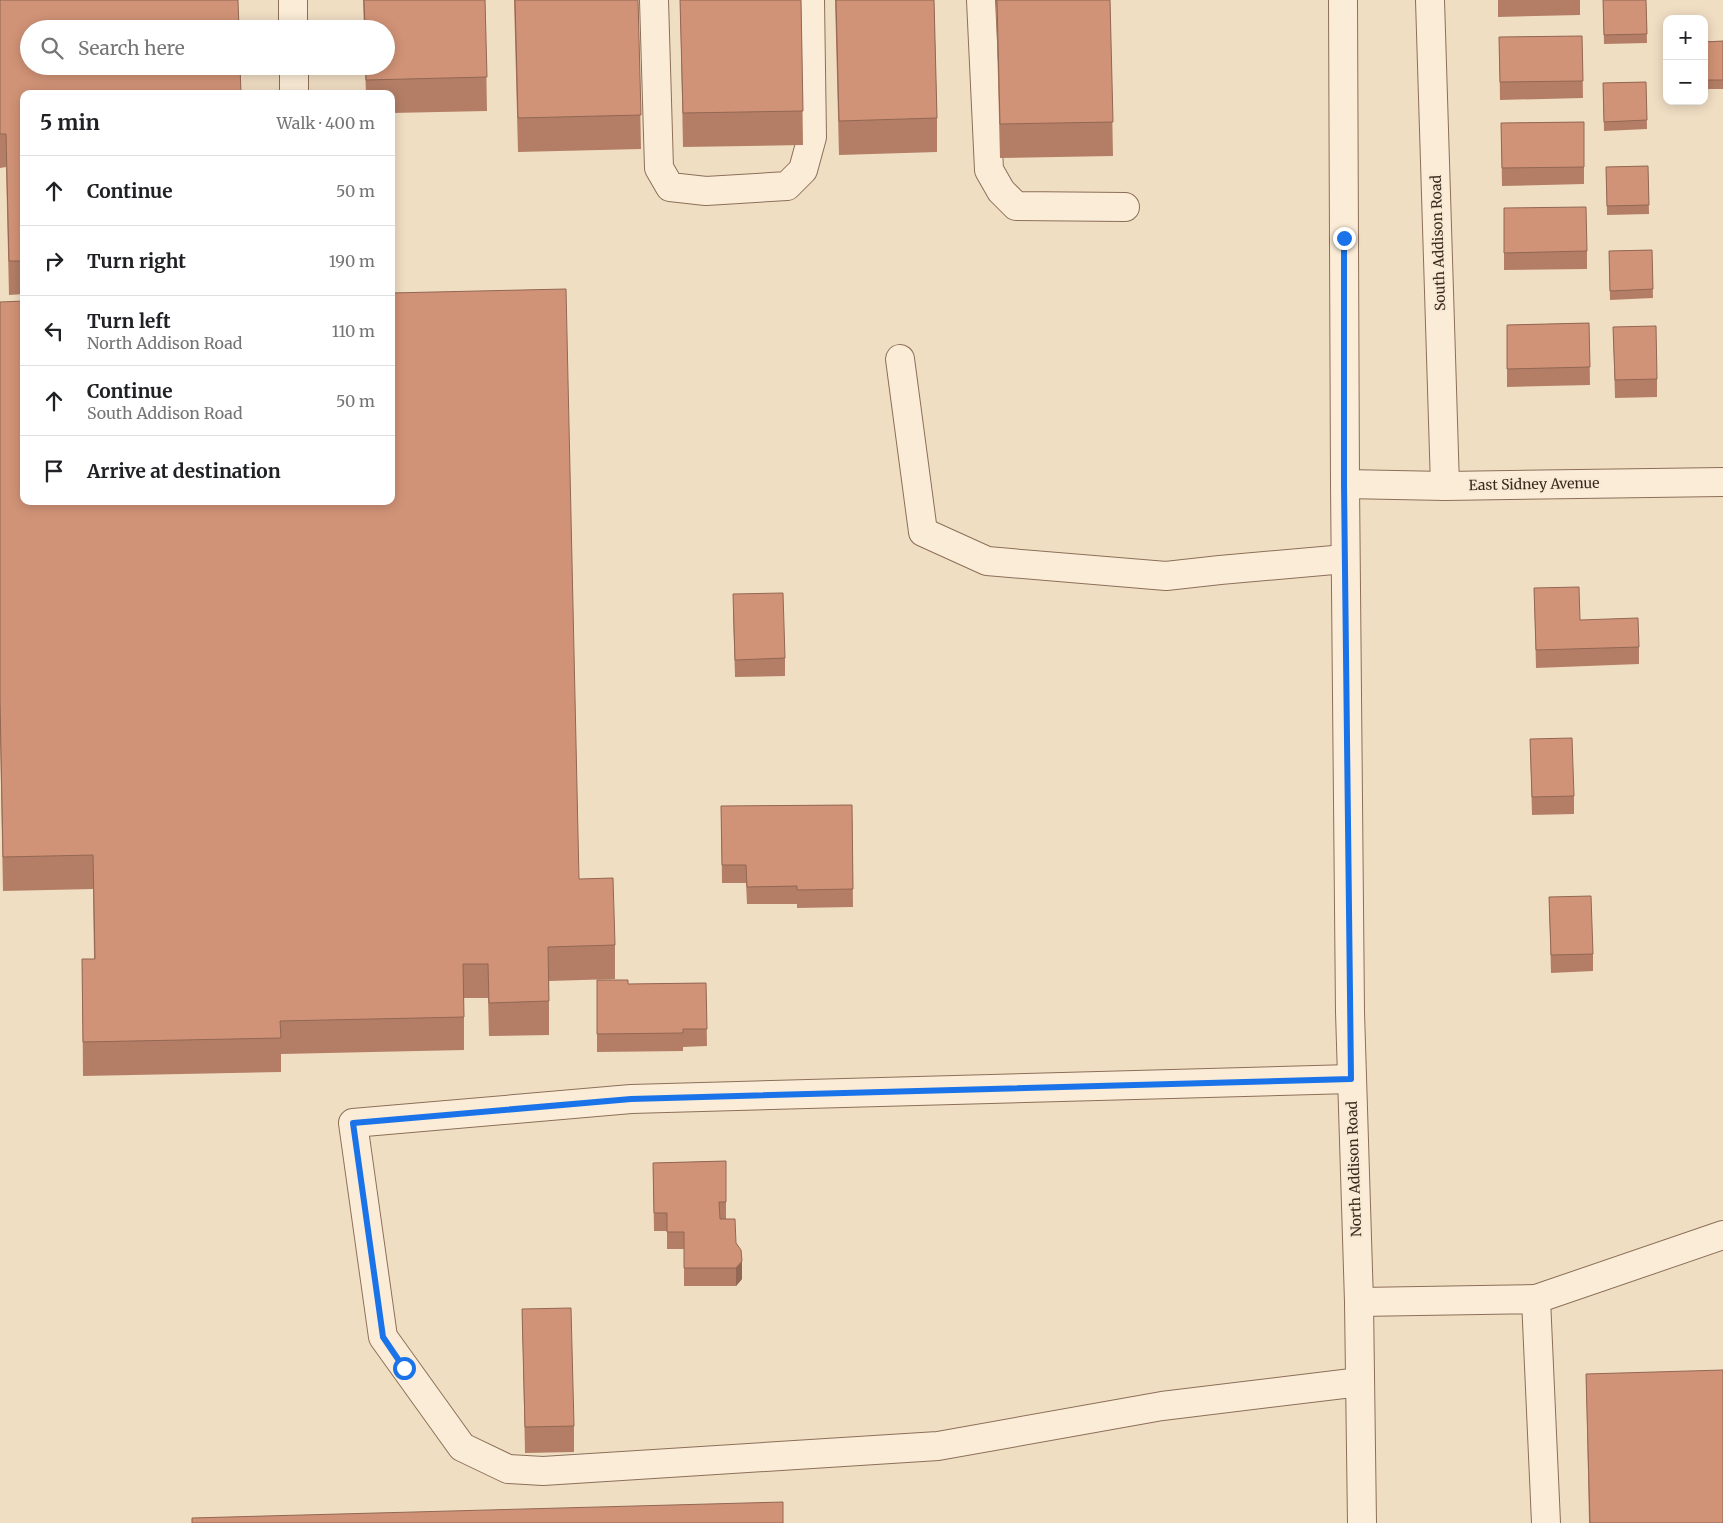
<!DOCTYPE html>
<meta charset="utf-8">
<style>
:root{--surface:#fff;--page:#f2f2f2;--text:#202124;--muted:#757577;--line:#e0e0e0}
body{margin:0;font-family:Merriweather,serif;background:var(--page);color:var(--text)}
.controls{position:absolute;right:15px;top:15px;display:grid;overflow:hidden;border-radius:10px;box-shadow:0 2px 12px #0003}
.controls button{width:45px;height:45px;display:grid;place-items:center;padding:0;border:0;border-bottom:1px solid var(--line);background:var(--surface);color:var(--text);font:25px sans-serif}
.stop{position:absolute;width:15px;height:15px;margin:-11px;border:4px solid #1a73e8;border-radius:50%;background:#fff}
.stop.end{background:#1a73e8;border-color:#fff;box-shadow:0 1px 5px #0008}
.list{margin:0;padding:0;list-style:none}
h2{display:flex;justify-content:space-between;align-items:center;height:65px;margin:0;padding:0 20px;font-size:21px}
h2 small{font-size:16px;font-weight:400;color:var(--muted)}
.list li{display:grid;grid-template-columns:32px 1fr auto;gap:15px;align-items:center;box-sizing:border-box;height:70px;padding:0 20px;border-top:1px solid var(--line)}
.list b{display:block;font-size:19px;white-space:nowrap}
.list p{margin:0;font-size:16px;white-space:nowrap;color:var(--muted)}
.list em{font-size:16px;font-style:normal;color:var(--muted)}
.icon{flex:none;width:28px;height:28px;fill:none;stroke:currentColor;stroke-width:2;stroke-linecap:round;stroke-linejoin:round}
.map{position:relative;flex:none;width:1723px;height:1523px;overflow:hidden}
.search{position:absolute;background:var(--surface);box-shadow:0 2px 12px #0003;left:20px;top:20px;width:375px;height:55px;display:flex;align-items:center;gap:12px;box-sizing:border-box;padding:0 18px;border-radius:28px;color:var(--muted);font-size:19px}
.panel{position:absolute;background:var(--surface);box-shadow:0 2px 12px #0003;left:20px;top:90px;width:375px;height:415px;border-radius:10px}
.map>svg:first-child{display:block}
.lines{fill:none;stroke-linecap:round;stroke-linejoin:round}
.minor-casing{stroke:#8c6f59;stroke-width:30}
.minor{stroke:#fbecd7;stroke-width:28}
.wall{fill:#b47e66}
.shaded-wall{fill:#926753}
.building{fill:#d19377;stroke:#926753}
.route{stroke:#1a73e8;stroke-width:6}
.labels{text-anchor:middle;stroke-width:4;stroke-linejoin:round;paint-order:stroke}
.street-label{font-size:14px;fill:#3b291e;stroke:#f7e9d3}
</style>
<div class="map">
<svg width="1723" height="1523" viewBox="0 0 1723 1523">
<rect width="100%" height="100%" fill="#f0dec3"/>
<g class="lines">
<defs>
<g id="minor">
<path d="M293,0V29"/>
<path d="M654,0L659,168L670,187L706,191L787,186L803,170L812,137L810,0"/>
<path d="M981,0L989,170L1001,191L1016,206L1125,207"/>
<path d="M1343,0L1345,484L1350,1012L1359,1302L1362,1523"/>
<path d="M1430,0L1445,486"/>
<path d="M294,66V94"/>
<path d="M900,359L923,532L987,561L1166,576L1220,570L1345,559"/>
<path d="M1345,484L1445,486L1723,482"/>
<path d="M1351,1079L631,1099L353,1123L383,1337L462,1447L508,1469L543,1471L938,1446L1162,1406L1360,1382"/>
<path d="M1536,1299L1723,1235"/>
<path d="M1359,1302L1536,1299L1546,1523"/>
</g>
</defs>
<use href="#minor" class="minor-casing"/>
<use href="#minor" class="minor"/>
</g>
<g class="wall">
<path d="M0,0L24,94V294L9,295L6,167L0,168Z"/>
<path d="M363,0H485L487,111L391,113V94H366L365,66H386V29H364Z"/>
<path d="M514,0H638L641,149L518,152Z"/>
<path d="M680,0H801L803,145L683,147Z"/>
<path d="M835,0H934L937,118V152L839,155Z"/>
<path d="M996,0H1110L1113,156L1000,158Z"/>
<path d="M1498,0H1580V15L1498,17Z"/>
<path d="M1603,0H1646L1647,43L1604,44Z"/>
<path d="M1582,36L1583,98L1500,100L1499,37Z"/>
<path d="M1723,41V89H1704V42Z"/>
<path d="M1646,82L1647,129L1604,131L1603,83Z"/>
<path d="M1584,122V184L1502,186L1501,123Z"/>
<path d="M1648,166L1649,214L1607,215L1606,167Z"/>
<path d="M1504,208L1587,251V269L1504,270Z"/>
<path d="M1652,250L1653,298L1610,300L1609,251Z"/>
<path d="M0,302L579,879L615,945V979L549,981V1035L489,1036L488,998H464V1050L281,1054V1072L83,1076L82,959H94L93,889L3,891L0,734Z"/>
<path d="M1589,323L1590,385L1507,387V325Z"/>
<path d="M1613,327L1657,379V397L1615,398Z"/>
<path d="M1534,588L1580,620L1639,647V664L1536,668Z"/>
<path d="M733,612L785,658V676L735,677Z"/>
<path d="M1530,739L1574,796V814L1532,815Z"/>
<path d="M852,805L853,907L797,908V904H747L746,883H722L721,806Z"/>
<path d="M1549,897L1593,954V971L1551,973Z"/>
<path d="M597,980L628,984L706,983L707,1046L683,1047V1051L597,1052Z"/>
<path d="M726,1161V1219L736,1243L742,1279L736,1286H684V1249H667V1231H654L653,1163Z"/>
<path d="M522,1309L574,1426V1452L525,1453Z"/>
<path d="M1586,1374L1723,1523H1589Z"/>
</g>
<path class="shaded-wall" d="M742,1261V1279L736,1286V1268Z"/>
<g class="building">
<path d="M0,0H238L239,29H29V66H240L241,94H24V261H9L6,134H0Z"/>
<path d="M364,0H485L487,77L366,80V66H386V29H365Z"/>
<path d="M515,0H638L641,115L518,118Z"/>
<path d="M680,0H801L803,111L683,113Z"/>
<path d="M836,0H934L937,118L839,121Z"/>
<path d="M997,0H1110L1113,122L1000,124Z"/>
<path d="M1603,0H1646L1647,34L1604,35Z"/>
<path d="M1582,36L1583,81L1500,82L1499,37Z"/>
<path d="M1723,41V80H1704V42Z"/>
<path d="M1646,82L1647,120L1604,122L1603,83Z"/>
<path d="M1584,122V167L1502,168L1501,123Z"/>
<path d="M1648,166L1649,205L1607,206L1606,167Z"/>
<path d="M1586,207L1587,251L1504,253V208Z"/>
<path d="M1652,250L1653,289L1610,291L1609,251Z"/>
<path d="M566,289L579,879L613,878L615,945L548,947L549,1001L489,1003L488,964H463L464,1017L280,1021L281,1038L83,1042L82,959H95L93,855L3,857L0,700V302L24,301V501H391V293Z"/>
<path d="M1589,323L1590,367L1507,369V325Z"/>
<path d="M1656,326L1657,379L1615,380L1613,327Z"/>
<path d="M1579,587L1580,620L1638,618L1639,647L1536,650L1534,588Z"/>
<path d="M783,593L785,658L735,660L733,594Z"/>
<path d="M1572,738L1574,796L1532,797L1530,739Z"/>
<path d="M852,805L853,889L797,890V886L747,887L746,865H722L721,806Z"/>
<path d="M1591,896L1593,954L1551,955L1549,897Z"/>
<path d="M597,980H628V984L706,983L707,1029H683V1033L597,1034Z"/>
<path d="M726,1161V1202H719L720,1219H735L736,1243L741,1250L742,1261L736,1268H684V1232H667V1213H654L653,1163Z"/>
<path d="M571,1308L574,1426L525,1427L522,1309Z"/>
<path d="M1723,1370V1523H1590L1586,1374Z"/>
<path d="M783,1502V1523H192V1518Z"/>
</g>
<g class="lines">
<path class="route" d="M404,1368L383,1337L353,1123L631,1099L1351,1079L1344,484V238"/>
</g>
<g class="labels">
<g class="street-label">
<text transform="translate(1438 243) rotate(-92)" y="5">South Addison Road</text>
<text transform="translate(1534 484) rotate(-1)" y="5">East Sidney Avenue</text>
<text transform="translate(1354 1169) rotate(-92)" y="5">North Addison Road</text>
</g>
</g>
</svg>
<div class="controls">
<button>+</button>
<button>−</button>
</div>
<div class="stop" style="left:404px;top:1368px"></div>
<div class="stop end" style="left:1344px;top:238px"></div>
<div class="search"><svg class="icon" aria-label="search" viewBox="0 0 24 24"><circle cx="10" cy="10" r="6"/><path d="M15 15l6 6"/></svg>Search here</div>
<section class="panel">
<h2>5 min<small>Walk · 400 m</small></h2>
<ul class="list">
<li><svg class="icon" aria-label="ahead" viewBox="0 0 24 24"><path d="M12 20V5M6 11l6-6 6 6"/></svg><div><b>Continue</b></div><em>50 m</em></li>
<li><svg class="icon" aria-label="right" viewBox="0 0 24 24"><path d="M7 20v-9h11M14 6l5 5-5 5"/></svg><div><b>Turn right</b></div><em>190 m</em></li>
<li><svg class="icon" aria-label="left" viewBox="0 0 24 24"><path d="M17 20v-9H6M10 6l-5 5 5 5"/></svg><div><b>Turn left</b><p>North Addison Road</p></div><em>110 m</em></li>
<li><svg class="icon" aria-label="ahead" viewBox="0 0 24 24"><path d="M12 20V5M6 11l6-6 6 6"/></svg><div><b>Continue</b><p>South Addison Road</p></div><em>50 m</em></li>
<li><svg class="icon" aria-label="arrive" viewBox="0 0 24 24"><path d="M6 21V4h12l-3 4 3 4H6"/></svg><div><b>Arrive at destination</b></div></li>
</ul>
</section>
</div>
